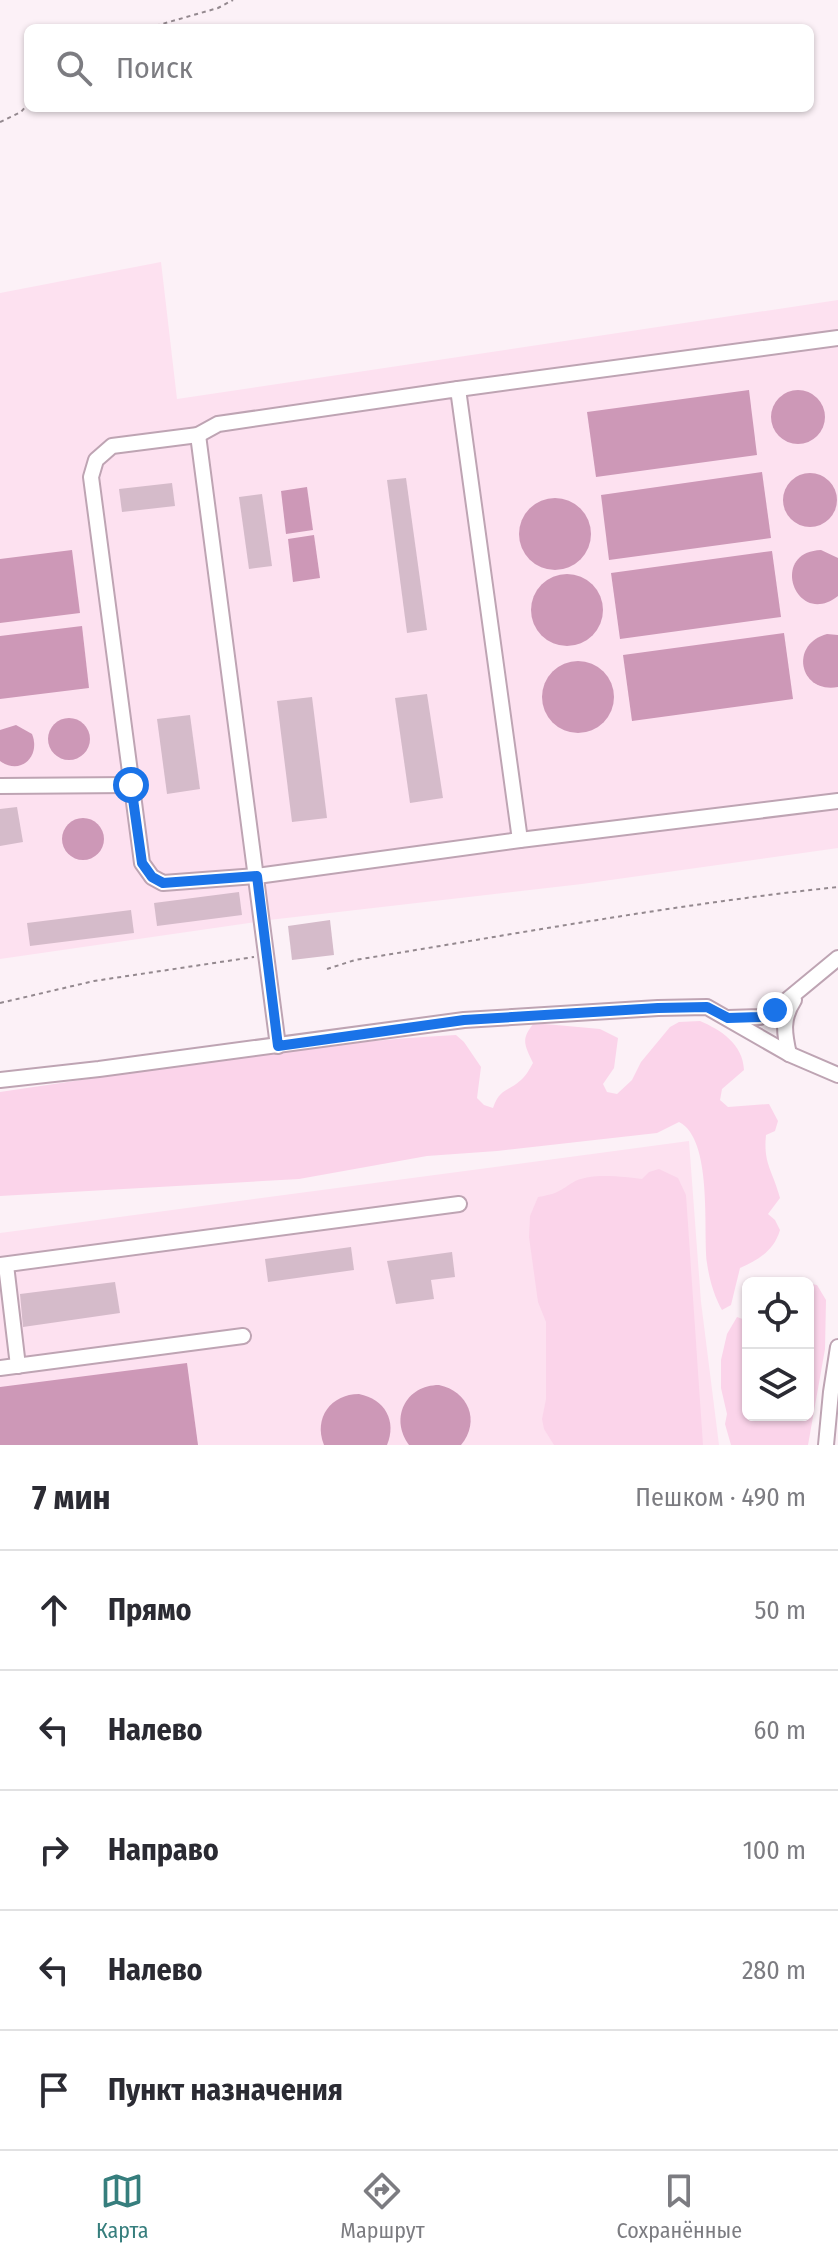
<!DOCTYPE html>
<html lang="ru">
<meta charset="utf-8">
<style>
:root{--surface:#fff;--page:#f2f2f3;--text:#2b2b33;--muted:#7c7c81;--line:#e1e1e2;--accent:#367e7d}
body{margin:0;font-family:"Fira Sans Condensed",sans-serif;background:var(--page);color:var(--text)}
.controls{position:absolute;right:24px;bottom:24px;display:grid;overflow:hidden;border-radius:12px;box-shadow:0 2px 6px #0004}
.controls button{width:72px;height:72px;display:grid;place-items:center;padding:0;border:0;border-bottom:2px solid var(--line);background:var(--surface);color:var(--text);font:40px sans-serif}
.stop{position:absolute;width:24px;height:24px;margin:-18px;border:6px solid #1a73e8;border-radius:50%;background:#fff}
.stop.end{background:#1a73e8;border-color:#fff;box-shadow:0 2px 8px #0008}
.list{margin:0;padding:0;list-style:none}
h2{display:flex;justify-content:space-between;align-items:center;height:104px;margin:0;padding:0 32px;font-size:34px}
h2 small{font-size:26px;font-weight:400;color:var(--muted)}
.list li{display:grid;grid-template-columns:52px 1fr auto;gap:24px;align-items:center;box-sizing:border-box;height:120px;padding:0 32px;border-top:2px solid var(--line)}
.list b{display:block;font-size:30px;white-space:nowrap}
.list em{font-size:26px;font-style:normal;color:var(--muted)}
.icon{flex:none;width:44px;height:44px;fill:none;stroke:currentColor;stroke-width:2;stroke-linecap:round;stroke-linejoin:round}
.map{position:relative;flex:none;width:838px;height:1445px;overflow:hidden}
.search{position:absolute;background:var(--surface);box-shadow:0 2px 6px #0004;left:24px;right:24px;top:24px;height:88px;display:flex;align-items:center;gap:20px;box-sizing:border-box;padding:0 28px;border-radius:12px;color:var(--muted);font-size:30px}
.sheet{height:704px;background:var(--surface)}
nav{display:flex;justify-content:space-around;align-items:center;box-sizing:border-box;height:112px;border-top:2px solid var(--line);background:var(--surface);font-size:22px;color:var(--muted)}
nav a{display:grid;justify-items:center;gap:4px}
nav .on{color:var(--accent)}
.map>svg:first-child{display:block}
.built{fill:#fde1f0}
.green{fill:#fbd4ea}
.water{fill:#cd98b7}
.building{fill:#d5bbca}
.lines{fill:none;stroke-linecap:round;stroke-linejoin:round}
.minor-casing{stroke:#bea4b3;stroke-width:18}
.path{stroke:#94898f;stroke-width:2;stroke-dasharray:4 4;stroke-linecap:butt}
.minor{stroke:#fff;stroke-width:14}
.route{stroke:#1a73e8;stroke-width:10}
</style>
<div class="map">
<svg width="838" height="1445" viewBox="0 0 838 1445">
<rect width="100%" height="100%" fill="#fcf1f7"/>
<g class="built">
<path d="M161,262L177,399L838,300V848L582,884L269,920L0,959V293Z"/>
<path d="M689,1141L701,1302L719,1445H0V1233Z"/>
</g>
<g class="green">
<path d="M700,1021C721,1030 743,1044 744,1070L722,1089L720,1100L728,1107L769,1104L778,1121L775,1131L766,1135C763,1164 773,1171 780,1198L768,1214L775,1220L780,1230C774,1251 758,1260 740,1268L731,1305L722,1310C714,1296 709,1278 707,1263C703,1230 713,1139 679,1122L657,1133L497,1151L427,1156L299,1179L0,1196V1092C152,1070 303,1043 456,1035L464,1042L481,1067L477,1098L484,1105L493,1108C500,1088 508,1092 521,1080C526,1076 530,1068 533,1063C525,1045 520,1040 534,1023L600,1029L618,1038L614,1068L603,1084L607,1092L617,1094L632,1080L641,1062L670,1027L679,1022Z"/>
<path d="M659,1169L678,1178L686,1195L703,1445H554L544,1429L542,1419L546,1399V1322L538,1302L529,1237L530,1216L538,1197C556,1194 558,1192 572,1183C589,1172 624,1177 642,1179L649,1172Z"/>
<path d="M811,1284L817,1285L826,1300L825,1349L808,1445H731L725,1424L727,1414L721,1388V1360L727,1334L737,1317L748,1321V1415H808V1289Z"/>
</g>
<g class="water">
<circle cx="798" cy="417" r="27"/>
<path d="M749,390L757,455L596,477L587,412Z"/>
<path d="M762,472L771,538L609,560L601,495Z"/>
<circle cx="810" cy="500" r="27"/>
<path d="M307,487L313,530L286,534L281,491Z"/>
<circle cx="555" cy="534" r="36"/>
<path d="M314,535L320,578L293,582L288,539Z"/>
<path d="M72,550L80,613L0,623V559Z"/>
<path d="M821,550L838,558V596C796,629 768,552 821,550Z"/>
<path d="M772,551L781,617L620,639L611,573Z"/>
<circle cx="567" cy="610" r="36"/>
<path d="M82,626L89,688L0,699V636Z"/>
<path d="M784,633L793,699L632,721L623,655Z"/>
<path d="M827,634L838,635V687C799,694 789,644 827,634Z"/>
<circle cx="578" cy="697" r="36"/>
<circle cx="69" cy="739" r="21"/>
<path d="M16,725L32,734C41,756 21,776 0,761V730Z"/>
<circle cx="83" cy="839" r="21"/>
<path d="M187,1363L198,1445H0V1387Z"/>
<path d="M439,1385C468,1391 481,1421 461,1445H409C389,1418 406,1385 439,1385Z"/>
<path d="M359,1394C385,1399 397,1421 387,1445H324C313,1418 331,1394 359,1394Z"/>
</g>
<g class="building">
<path d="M406,478L427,630L407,633L387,480Z"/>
<path d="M172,483L175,506L122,512L119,489Z"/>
<path d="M262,494L272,566L249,569L239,497Z"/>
<path d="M427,694L443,798L410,803L395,698Z"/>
<path d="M312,697L327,818L292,822L277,701Z"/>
<path d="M190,715L200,789L167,794L157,719Z"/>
<path d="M17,807L23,842L0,846V809Z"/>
<path d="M239,892L242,915L157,926L154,903Z"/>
<path d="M131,910L134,933L30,946L27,923Z"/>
<path d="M330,920L334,955L292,960L288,926Z"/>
<path d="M351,1247L354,1270L268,1282L265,1259Z"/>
<path d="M452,1252L455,1277L431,1280L434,1299L396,1304L387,1261Z"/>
<path d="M115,1282L120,1313L23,1327L20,1294Z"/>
</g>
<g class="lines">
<defs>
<g id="minor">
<path d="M458,389L520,840L257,876L163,883L152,877L142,863L91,477L96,460L112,446L198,435L218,424Z"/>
<path d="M458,389L838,338"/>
<path d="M198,435L278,1046"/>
<path d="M0,786L131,785"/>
<path d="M520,840L838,801"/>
<path d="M728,1018L760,1017L775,1010L838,958"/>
<path d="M789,1054C784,1033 782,1018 794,1000"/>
<path d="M0,1080L99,1069L464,1020L658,1008L707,1007L789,1054L838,1075"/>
<path d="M0,1265L459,1204"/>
<path d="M6,1265L18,1366"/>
<path d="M0,1368L243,1336"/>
<path d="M826,1445L831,1392L838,1347"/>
</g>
</defs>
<use href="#minor" class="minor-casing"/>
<g class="path">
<path d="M148,28L218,8L233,0"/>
<path d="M0,122L21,112L28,104"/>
<path d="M327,969L355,960C516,934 676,904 838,887"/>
<path d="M0,1003L94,981L254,957"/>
</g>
<use href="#minor" class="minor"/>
</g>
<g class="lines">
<path class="route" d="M131,785L142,863L152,877L163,883L257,876L278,1046L464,1020L658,1008L707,1007L728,1018L760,1017L775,1010"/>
</g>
</svg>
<div class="controls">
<button><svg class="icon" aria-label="locate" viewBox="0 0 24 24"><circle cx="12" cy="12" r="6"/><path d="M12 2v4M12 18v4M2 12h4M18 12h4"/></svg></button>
<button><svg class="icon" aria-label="layers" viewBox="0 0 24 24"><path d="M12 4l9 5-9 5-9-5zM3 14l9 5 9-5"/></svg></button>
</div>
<div class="stop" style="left:131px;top:785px"></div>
<div class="stop end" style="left:775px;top:1010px"></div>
<div class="search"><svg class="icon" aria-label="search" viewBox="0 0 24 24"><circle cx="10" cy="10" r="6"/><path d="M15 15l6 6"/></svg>Поиск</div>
</div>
<section class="sheet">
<h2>7 мин<small>Пешком · 490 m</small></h2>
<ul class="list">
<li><svg class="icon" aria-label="ahead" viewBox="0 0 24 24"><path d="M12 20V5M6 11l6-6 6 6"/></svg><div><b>Прямо</b></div><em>50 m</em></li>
<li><svg class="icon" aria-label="left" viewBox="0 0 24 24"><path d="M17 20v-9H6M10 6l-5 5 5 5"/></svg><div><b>Налево</b></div><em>60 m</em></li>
<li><svg class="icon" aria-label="right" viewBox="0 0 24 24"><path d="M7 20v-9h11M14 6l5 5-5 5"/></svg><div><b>Направо</b></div><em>100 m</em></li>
<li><svg class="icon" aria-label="left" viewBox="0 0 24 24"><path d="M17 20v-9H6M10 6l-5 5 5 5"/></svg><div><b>Налево</b></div><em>280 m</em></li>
<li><svg class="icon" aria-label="arrive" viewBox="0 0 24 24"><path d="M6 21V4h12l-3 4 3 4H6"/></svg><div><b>Пункт назначения</b></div></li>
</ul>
</section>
<nav>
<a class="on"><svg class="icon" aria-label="map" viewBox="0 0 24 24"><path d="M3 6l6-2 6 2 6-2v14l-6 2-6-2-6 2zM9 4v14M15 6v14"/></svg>Карта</a>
<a><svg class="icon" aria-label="directions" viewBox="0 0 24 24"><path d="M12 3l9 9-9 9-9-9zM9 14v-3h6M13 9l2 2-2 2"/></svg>Маршрут</a>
<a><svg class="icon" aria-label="saved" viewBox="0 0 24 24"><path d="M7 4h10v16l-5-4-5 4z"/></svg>Сохранённые</a>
</nav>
